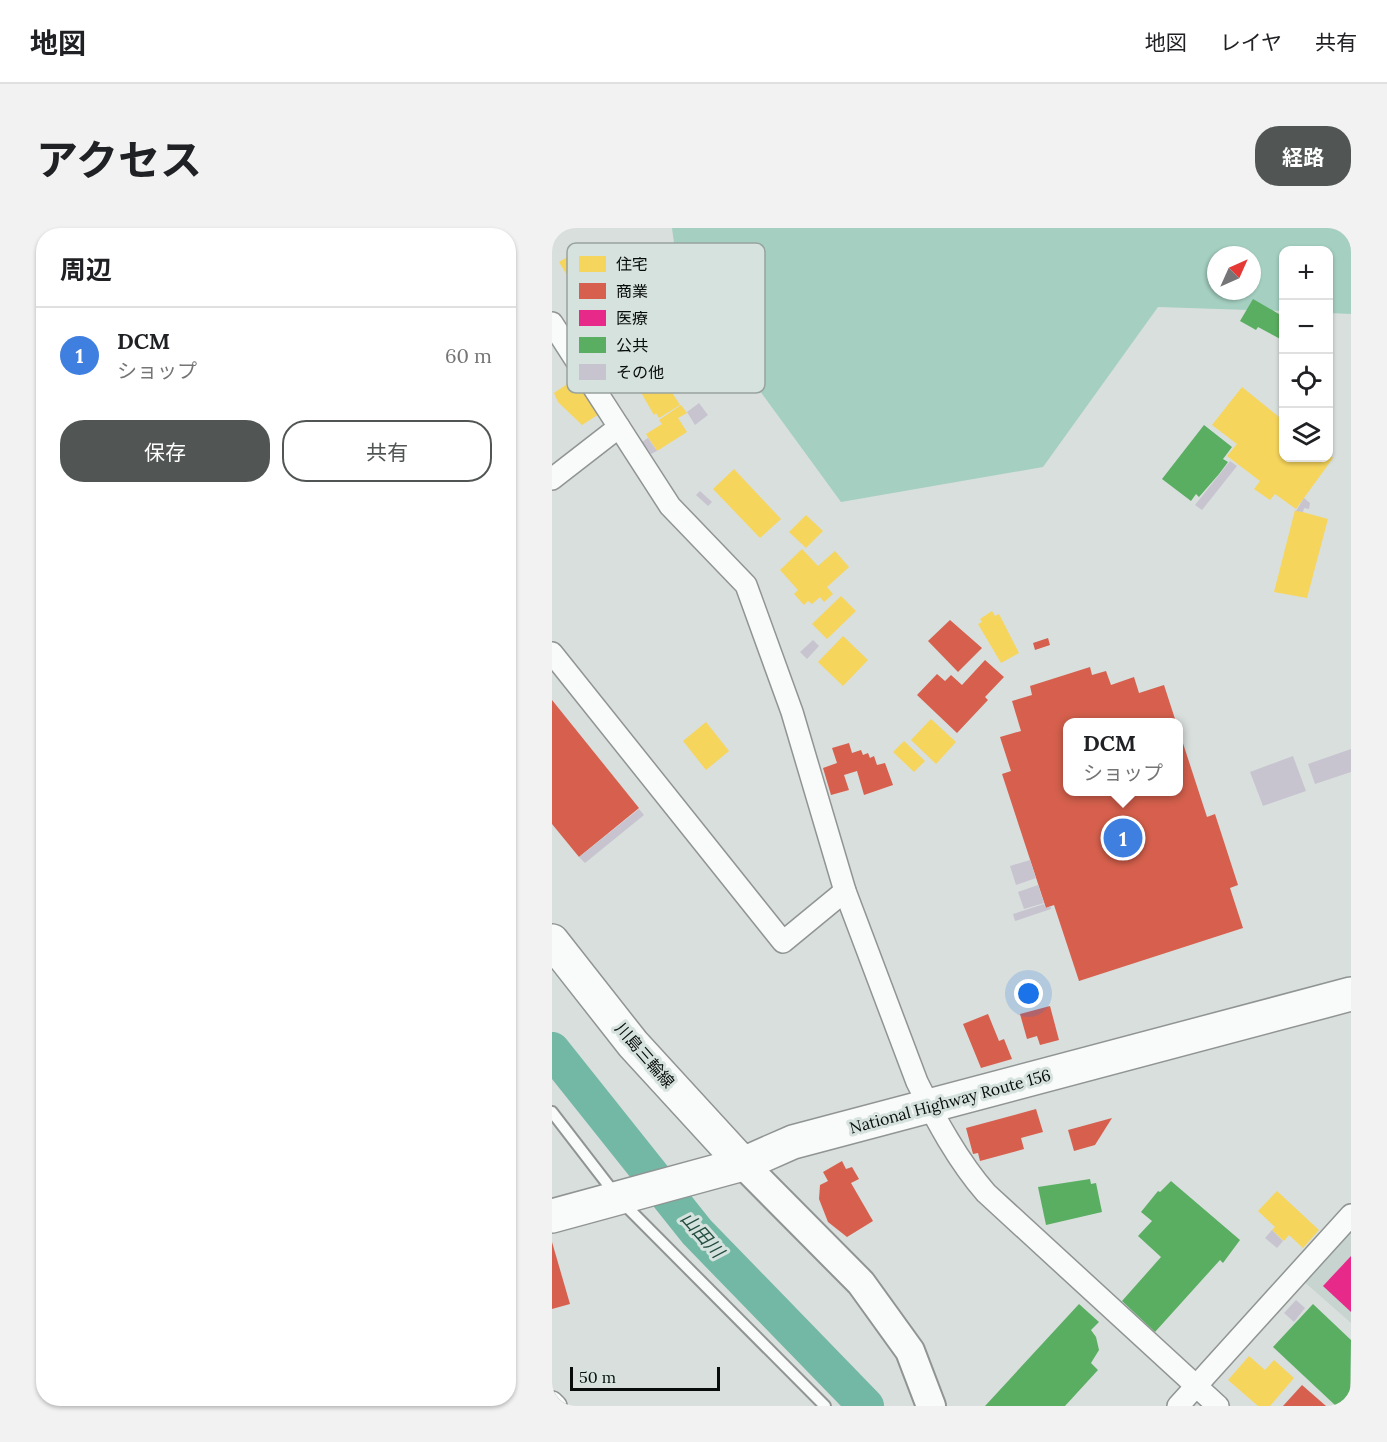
<!DOCTYPE html>
<html lang="ja">
<meta charset="utf-8">
<style>
:root{--surface:#fff;--page:#f2f2f2;--text:#202124;--muted:#757577;--line:#e0e0e0;--accent:#515654}
body{margin:0;font-family:Lora,"Noto Sans JP",serif;background:var(--page);color:var(--text)}
.controls{position:absolute;right:18px;top:18px;display:grid;overflow:hidden;border-radius:12px;box-shadow:0 2px 4px #0004}
.controls button{width:54px;height:54px;display:grid;place-items:center;padding:0;border:0;border-bottom:2px solid var(--line);background:var(--surface);color:var(--text);font:30px sans-serif}
.compass{position:absolute;left:655px;top:18px;width:54px;height:54px;border-radius:50%;background:var(--surface);box-shadow:0 2px 4px #0004;rotate:45deg}
.scale{position:absolute;left:18px;bottom:15px;width:150px;box-sizing:border-box;padding-left:6px;border:3px solid #080c0b;border-top:0;font-size:16px;line-height:21px;white-space:nowrap;color:#080c0b;-webkit-text-stroke:4px #d6e2de;paint-order:stroke}
.you{position:absolute;left:477px;top:766px;width:21px;height:21px;margin:-15px;border:4px solid #fff;border-radius:50%;background:#1a73e8;box-shadow:0 0 0 9px #1a73e833}
.badge{display:grid;place-items:center;width:39px;height:39px;border-radius:50%;background:var(--accent);color:#fff;font-size:20px;font-weight:700}
.pin{position:absolute;translate:-50% -50%;border:3px solid #fff;box-shadow:0 2px 6px #0006}
.popup{position:absolute;left:511px;top:490px;width:120px;height:78px;box-sizing:border-box;display:grid;place-content:center;border-radius:12px;background:var(--surface);filter:drop-shadow(0 2px 4px #0005);font-size:20px;white-space:nowrap;color:var(--muted)}
.popup b{font-size:22px;color:var(--text)}
.popup::after{content:'';position:absolute;left:50%;top:100%;margin-left:-12px;border:12px solid transparent;border-top-color:var(--surface)}
.list{margin:0;padding:0;list-style:none}
h2{display:flex;justify-content:space-between;align-items:center;height:78px;margin:0;padding:0 24px;font-size:26px}
h2 small{font-size:20px;font-weight:400;color:var(--muted)}
.list li{display:grid;grid-template-columns:39px 1fr auto;gap:18px;align-items:center;box-sizing:border-box;height:96px;padding:0 24px;border-top:2px solid var(--line)}
.list b{display:block;font-size:22px;white-space:nowrap}
.list p{margin:0;font-size:20px;white-space:nowrap;color:var(--muted)}
.list em{font-size:20px;font-style:normal;color:var(--muted)}
.actions{display:flex;gap:12px;padding:18px 24px}
.actions a{flex:1;padding:14px 0;border:2px solid var(--accent);border-radius:24px;text-align:center;font-size:21px;color:var(--accent)}
.actions .main{background:var(--accent);color:#fff}
.icon{flex:none;width:33px;height:33px;fill:none;stroke:currentColor;stroke-width:2;stroke-linecap:round;stroke-linejoin:round}
.map{position:relative;flex:none;width:799px;height:1178px;overflow:hidden;border-radius:24px}
header{display:flex;align-items:center;gap:36px;box-sizing:border-box;height:84px;padding:0 30px;background:var(--surface);border-bottom:2px solid var(--line)}
header strong{font-size:28px}
nav{display:flex;gap:33px;margin-inline-start:auto;font-size:21px}
.intro{display:flex;align-items:center;justify-content:space-between;box-sizing:border-box;height:144px;padding:0 36px}
h1{margin:0;font-size:42px}
.button{padding:15px 27px;border-radius:24px;background:var(--accent);color:#fff;font-size:21px;font-weight:700}
main{display:flex;gap:36px;padding:0 36px}
aside{flex:1;background:var(--surface);border-radius:24px;box-shadow:0 2px 4px #0004}
.map>svg:first-child{display:block}
.built{fill:#c7d4cf}
.green{fill:#a4cfc1;fill-rule:evenodd}
.homes{fill:#f6d55c}
.shops{fill:#d6604d}
.health{fill:#e7298a}
.public{fill:#5aae61}
.lines{fill:none;stroke-linecap:round;stroke-linejoin:round}
.river{stroke:#72b8a4;stroke-width:36}
.building{fill:#c7c4d0}
.lane-casing{stroke:#909593;stroke-width:14}
.street-casing{stroke:#909593;stroke-width:24}
.secondary-casing{stroke:#909593;stroke-width:32}
.primary-casing{stroke:#909593;stroke-width:36}
.highway-casing{stroke:#909593;stroke-width:36}
.lane{stroke:#f9fafa;stroke-width:10}
.street{stroke:#f9fafa;stroke-width:21}
.secondary{stroke:#f9fafa;stroke-width:28}
.primary{stroke:#f9fafa;stroke-width:33}
.highway{stroke:#f9fafa;stroke-width:33}
.labels{text-anchor:middle;stroke-width:6;stroke-linejoin:round;paint-order:stroke}
.street-label{font-size:16px;fill:#080c0b;stroke:#d6e2de}
.water-label{font-size:18px;font-style:italic;fill:#224c40;stroke:#d6e2de}
.key{fill:#d6e2de;stroke:#98a29f;stroke-width:1.5}
.key-label{font-size:16px;fill:#080c0b}
</style>
<header>
<strong>地図</strong>
<nav><a>地図</a><a>レイヤ</a><a>共有</a></nav>
</header>
<div class="intro"><h1>アクセス</h1><a class="button">経路</a></div>
<main>
<aside>
<h2>周辺<small></small></h2>
<ul class="list">
<li><span class="badge" style="background:#3f7fe0">1</span><div><b>DCM</b><p>ショップ</p></div><em>60 m</em></li>
</ul>
<div class="actions"><a class="main">保存</a><a>共有</a></div>
</aside>
<div class="map">
<svg width="799" height="1178" viewBox="0 0 799 1178">
<rect width="100%" height="100%" fill="#d9dfdd"/>
<path class="built" d="M799,994V1095L749,1051Z"/>
<path class="green" d="M120,0H799V86L777,85L776,22H732L731,83L606,79L491,239L289,274L127,52ZM664,27H700V63H664Z"/>
<g class="homes">
<path d="M25,23L42,51L24,62L7,34Z"/>
<path d="M43,52L65,87L47,98L56,110L32,125L23,113L45,100L39,91L37,92L23,65Z"/>
<path d="M70,84L77,95L56,109L49,98Z"/>
<path d="M77,102L95,131L72,146L54,116Z"/>
<path d="M105,141L128,177L107,190L104,185L102,187L83,154Z"/>
<path d="M24,150L47,186L30,197L6,174L2,165Z"/>
<path d="M690,159L732,193V230H777V226L781,230L744,281L723,266L718,272L702,261L708,253L675,228L685,216L660,197Z"/>
<path d="M129,177L135,185L126,190L135,204L105,223L94,206L110,196L107,192Z"/>
<path d="M182,241L229,291L208,310L161,261Z"/>
<path d="M743,282L776,291L755,370L722,364Z"/>
<path d="M254,287L271,303L254,320L237,304Z"/>
<path d="M250,321L266,338L283,323L297,339L275,359L281,366L272,374L268,369L260,376L256,373L252,377L242,366L246,362L228,342Z"/>
<path d="M289,368L304,383L275,411L260,396Z"/>
<path d="M440,383L443,388L447,386L467,425L449,435L426,396L430,394L428,391Z"/>
<path d="M291,408L316,432L291,458L266,434Z"/>
<path d="M379,491L404,514L384,536L359,512Z"/>
<path d="M154,494L177,523L154,542L131,513Z"/>
<path d="M352,513L373,533L362,544L341,524Z"/>
<path d="M725,963L767,1002L751,1020L737,1007L732,1013L720,1002L723,999L706,983Z"/>
<path d="M697,1128L713,1142L722,1132L742,1150L718,1178H706L676,1152Z"/>
</g>
<g class="shops">
<path d="M398,392L430,420L406,444L376,413Z"/>
<path d="M496,410L498,417L483,422L481,415Z"/>
<path d="M433,432L452,449L433,469L436,472L405,505L365,467L385,446L393,453L399,447L410,457Z"/>
<path d="M538,439L540,447L554,443L559,457L582,449L587,465L612,457L624,494H516V564H626L627,503L655,589L663,586L686,657L678,660L691,700L527,753L502,677L494,680L450,546L459,543L448,509L469,503L460,473L480,467L478,458Z"/>
<path d="M0,472L87,580L27,629L0,596Z"/>
<path d="M297,515L300,525L309,522L311,527L316,525L318,530L322,528L325,537L333,535L341,557L312,567L305,543L292,547L297,562L279,567L271,540L285,535L280,520Z"/>
<path d="M498,778L507,812L488,817L485,808L475,811L468,786Z"/>
<path d="M436,786L447,813L452,811L460,831L429,840L411,796Z"/>
<path d="M484,881L491,904L469,910L472,921L428,933L426,925L421,926L414,900Z"/>
<path d="M560,890L543,917L522,923L516,902Z"/>
<path d="M290,933L294,941L300,939L307,951L299,955L321,993L295,1009L276,994L267,971L268,957L276,953L271,944Z"/>
<path d="M0,1014L18,1076L0,1081Z"/>
<path d="M750,1157L774,1178H731Z"/>
</g>
<path class="health" d="M799,1028V1084L771,1058Z"/>
<g class="public">
<path d="M701,71L732,89V113L706,99L704,102L688,93Z"/>
<path d="M652,197L680,219L671,231L676,234L667,246L647,269L644,266L639,273L610,251Z"/>
<path d="M538,951L539,956L544,955L550,984L494,997L486,959Z"/>
<path d="M619,953L688,1012L671,1035L668,1032L603,1104L570,1073L609,1029L586,1008L600,993L589,984L606,963L608,964Z"/>
<path d="M527,1076L547,1094L539,1102L544,1109L547,1122L539,1135L546,1142L513,1178H433Z"/>
<path d="M761,1076L799,1112L798,1178H784L721,1119Z"/>
</g>
<g class="lines">
<path class="river" d="M0,822L145,1004L314,1178"/>
</g>
<g class="building">
<path d="M147,175L156,187L143,197L135,184Z"/>
<path d="M96,210L105,223L99,226L90,214Z"/>
<path d="M678,233L685,238L650,282L643,277Z"/>
<path d="M148,263L160,274L156,278L144,267Z"/>
<path d="M752,270L758,275L757,281L752,280L751,284L744,283Z"/>
<path d="M261,412L267,418L255,431L248,424Z"/>
<path d="M799,521V544L763,556L756,536Z"/>
<path d="M741,528L754,563L711,578L698,544Z"/>
<path d="M87,581L92,587L33,635L27,629Z"/>
<path d="M478,632L484,650L464,657L458,638Z"/>
<path d="M486,657L492,675L472,681L466,664Z"/>
<path d="M492,676L494,680L499,678V681L463,693L461,686Z"/>
<path d="M720,1002L731,1013L725,1020L713,1010Z"/>
<path d="M744,1072L753,1080L742,1094L732,1085Z"/>
</g>
<g class="lines">
<defs>
<path id="lane" d="M0,884L67,971L273,1178"/>
<g id="street">
<path d="M0,95L118,278L194,357L240,484L293,663L365,854C384,892 406,933 434,965L666,1178"/>
<path d="M0,251L67,199"/>
<path d="M0,425L231,714L293,663"/>
<path d="M0,1174L4,1178"/>
<path d="M626,1178L799,987"/>
</g>
<path id="secondary" d="M191,936L309,1055L358,1123L379,1178"/>
<path id="primary" d="M0,713L81,816L191,936"/>
<path id="highway" d="M0,988L191,936L241,914L799,766"/>
</defs>
<use href="#lane" class="lane-casing"/>
<use href="#street" class="street-casing"/>
<use href="#secondary" class="secondary-casing"/>
<use href="#primary" class="primary-casing"/>
<use href="#highway" class="highway-casing"/>
<use href="#lane" class="lane"/>
<use href="#street" class="street"/>
<use href="#secondary" class="secondary"/>
<use href="#primary" class="primary"/>
<use href="#highway" class="highway"/>
</g>
<g class="labels">
<g class="street-label">
<text transform="translate(93 827) rotate(49)" y="6">川島三輪線</text>
<text transform="translate(398 873) rotate(-15)" y="6">National Highway Route 156</text>
</g>
<g class="water-label">
<text transform="translate(150 1007) rotate(48)" y="6">山田川</text>
</g>
</g>
<rect x="15" y="15" width="198" height="150" rx="9" class="key"/>
<rect x="27" y="28" width="27" height="16" fill="#f6d55c"/>
<rect x="27" y="55" width="27" height="16" fill="#d6604d"/>
<rect x="27" y="82" width="27" height="16" fill="#e7298a"/>
<rect x="27" y="109" width="27" height="16" fill="#5aae61"/>
<rect x="27" y="136" width="27" height="16" fill="#c7c4d0"/>
<g class="key-label">
<text x="64" y="42">住宅</text>
<text x="64" y="69">商業</text>
<text x="64" y="96">医療</text>
<text x="64" y="123">公共</text>
<text x="64" y="150">その他</text>
</g>
</svg>
<div class="controls">
<button>+</button>
<button>−</button>
<button><svg class="icon" aria-label="locate" viewBox="0 0 24 24"><circle cx="12" cy="12" r="6"/><path d="M12 2v4M12 18v4M2 12h4M18 12h4"/></svg></button>
<button><svg class="icon" aria-label="layers" viewBox="0 0 24 24"><path d="M12 4l9 5-9 5-9-5zM3 14l9 5 9-5"/></svg></button>
</div>
<svg class="compass" viewBox="-18 -18 36 36"><path d="M0-13l5 13h-10z" fill="#e53935"/><path d="M0 13l5-13h-10z" fill="#757577"/></svg>
<div class="scale">50 m</div>
<div class="you"></div>
<div class="pin badge" style="left:571px;top:610px;background:#3f7fe0">1</div>
<div class="popup"><b>DCM</b>ショップ</div>
</div>
</main>
